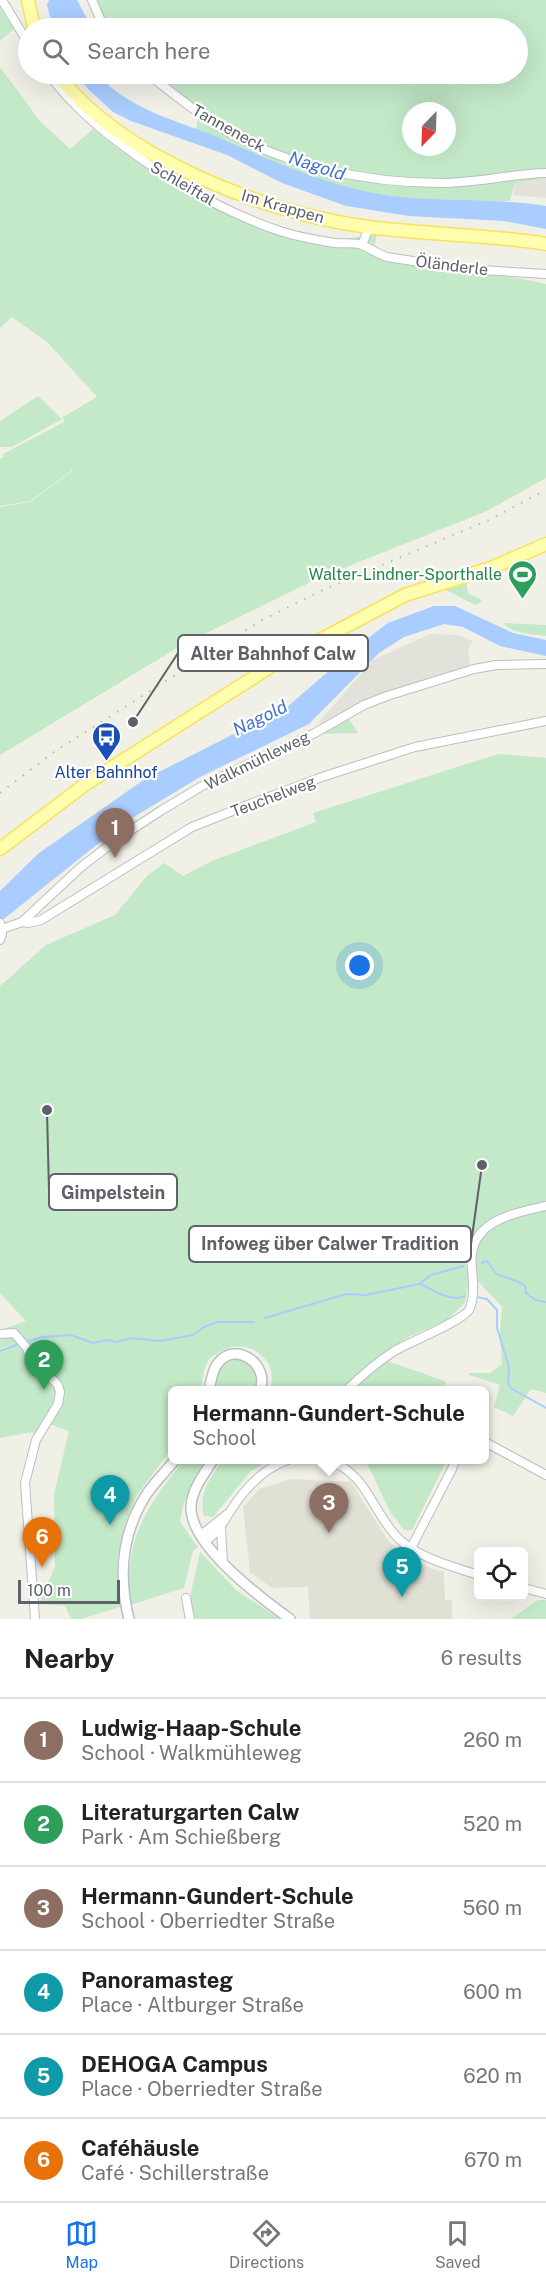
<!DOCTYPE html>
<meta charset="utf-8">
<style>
:root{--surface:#fff;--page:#f2f2f2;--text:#222;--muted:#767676;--line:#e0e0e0;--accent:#1a73e8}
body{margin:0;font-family:"Public Sans",sans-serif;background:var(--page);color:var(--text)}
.controls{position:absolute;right:18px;bottom:18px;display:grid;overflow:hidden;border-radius:9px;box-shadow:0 6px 24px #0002}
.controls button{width:54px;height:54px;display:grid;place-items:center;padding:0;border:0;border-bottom:2px solid var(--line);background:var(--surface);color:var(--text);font:30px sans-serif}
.compass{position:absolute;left:402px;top:102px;width:54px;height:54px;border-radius:50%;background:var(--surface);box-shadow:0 6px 24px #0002;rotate:203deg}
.scale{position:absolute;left:18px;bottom:15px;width:102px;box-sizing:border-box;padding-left:6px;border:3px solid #5e6168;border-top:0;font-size:16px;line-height:21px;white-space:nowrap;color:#5e6168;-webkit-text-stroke:4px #fff;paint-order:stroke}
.you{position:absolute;left:360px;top:966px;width:21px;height:21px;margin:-15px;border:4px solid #fff;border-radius:50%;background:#1a73e8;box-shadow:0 0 0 9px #1a73e833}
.badge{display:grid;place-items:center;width:39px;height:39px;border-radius:50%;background:var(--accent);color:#fff;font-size:20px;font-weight:700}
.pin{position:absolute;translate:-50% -50px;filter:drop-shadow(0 2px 3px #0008)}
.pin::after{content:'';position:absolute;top:32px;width:21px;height:18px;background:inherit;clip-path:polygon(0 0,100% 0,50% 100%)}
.popup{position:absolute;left:168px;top:1386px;width:321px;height:78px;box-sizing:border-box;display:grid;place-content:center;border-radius:9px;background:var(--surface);filter:drop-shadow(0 2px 4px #0005);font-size:20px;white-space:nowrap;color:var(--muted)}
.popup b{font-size:22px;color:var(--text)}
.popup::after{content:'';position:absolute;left:50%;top:100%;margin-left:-12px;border:12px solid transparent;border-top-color:var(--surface)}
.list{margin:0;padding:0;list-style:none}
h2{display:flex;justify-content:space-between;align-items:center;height:78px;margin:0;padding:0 24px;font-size:26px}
h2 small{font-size:20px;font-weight:400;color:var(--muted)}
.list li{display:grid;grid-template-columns:39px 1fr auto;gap:18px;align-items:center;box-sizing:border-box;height:84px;padding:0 24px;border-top:2px solid var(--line)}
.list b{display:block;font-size:22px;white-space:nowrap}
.list p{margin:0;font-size:20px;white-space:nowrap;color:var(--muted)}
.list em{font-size:20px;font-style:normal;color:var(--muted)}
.icon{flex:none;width:33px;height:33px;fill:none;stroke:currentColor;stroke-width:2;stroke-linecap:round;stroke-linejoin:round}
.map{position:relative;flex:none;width:546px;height:1619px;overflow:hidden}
.search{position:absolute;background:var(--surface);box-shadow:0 6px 24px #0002;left:18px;right:18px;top:18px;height:66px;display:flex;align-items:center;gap:15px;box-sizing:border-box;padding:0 21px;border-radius:33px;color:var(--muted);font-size:22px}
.sheet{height:582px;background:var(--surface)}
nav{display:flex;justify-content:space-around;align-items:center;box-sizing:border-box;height:84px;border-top:2px solid var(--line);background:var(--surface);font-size:16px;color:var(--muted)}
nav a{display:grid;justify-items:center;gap:3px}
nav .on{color:var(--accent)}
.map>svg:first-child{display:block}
.industrial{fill:#e2e2db}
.education{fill:#e1e0d5}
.green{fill:#c3e9c8;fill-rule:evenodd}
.water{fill:#a9cdff}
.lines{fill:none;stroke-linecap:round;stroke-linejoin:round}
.stream{stroke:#a9cdff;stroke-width:2}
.minor-casing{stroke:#bbbec3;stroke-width:10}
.tertiary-casing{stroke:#bbbec3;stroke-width:12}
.primary-casing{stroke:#f8e25a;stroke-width:15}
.minor{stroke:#fff;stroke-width:8}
.tertiary{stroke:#fff;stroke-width:9}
.primary{stroke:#fffdae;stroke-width:12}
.rail{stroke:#b8b8b9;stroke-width:2;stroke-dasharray:1.5 8;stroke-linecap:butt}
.labels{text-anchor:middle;stroke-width:4.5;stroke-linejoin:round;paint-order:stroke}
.street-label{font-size:16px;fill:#5e6168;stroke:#fff}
.leisure-label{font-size:16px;fill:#27864d;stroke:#fff;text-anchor:end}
.transit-label{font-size:16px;fill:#164399;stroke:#fff}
.water-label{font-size:18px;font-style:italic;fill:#4572ca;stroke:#fff}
.leader{fill:none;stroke:#5e6168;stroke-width:2}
.callout-dot{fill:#5e6168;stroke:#fff;stroke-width:2}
.callout{fill:#fff;stroke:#5e6168;stroke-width:2}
.callout-label{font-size:18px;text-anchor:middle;font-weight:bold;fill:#5e6168}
</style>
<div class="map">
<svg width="546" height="1619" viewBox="0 0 546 1619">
<rect width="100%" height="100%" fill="#f1f0e7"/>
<g class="industrial">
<path d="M546,176V198L513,195L515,183L537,180V177Z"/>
<path d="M430,634L457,635L473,641L468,649L470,665L382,693L323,726L319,722L373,660Z"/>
</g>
<path class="education" d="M291,1479L351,1482L387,1539L401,1553L432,1569L444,1572L445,1600H452V1619H310L308,1587L272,1588L250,1572L243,1507L259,1489Z"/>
<g class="green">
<path d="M96,0H546V176L538,177L537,180L515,183L510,201C462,201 412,202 364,192C305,180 253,149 196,130L199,108L155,74H518V28H111L105,22ZM411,111H447V147H411Z"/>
<path d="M0,7L14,29L0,41Z"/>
<path d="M0,67L40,121L70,149L93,129C150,176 249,228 323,240C337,243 362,235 377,233L373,257L522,279L546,284V478L487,511L319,578L182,645L0,755V507L30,502L71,472L74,465L70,472L30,501L0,506V459L4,456L3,454L64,422L63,417L97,397L47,342L12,317L0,328Z"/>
<path d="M38,396L62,419L12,447H0V421Z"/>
<path d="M466,582L468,594L482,600L480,603L475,605L442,588Z"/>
<path d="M503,623L546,625V636C533,634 511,634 503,623Z"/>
<path d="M349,719L358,733L320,734Z"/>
<path d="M498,754L546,758V1393L531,1389L513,1416L494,1407L500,1385L469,1375V1373H490L502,1364L500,1332L502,1307L478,1281L470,1252L465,1261L469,1278L465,1303L447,1320L411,1336L381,1355L387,1361L445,1381L446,1390H269C282,1364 250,1335 222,1351C219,1353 213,1355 210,1358C203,1367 203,1380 201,1390H173V1447L137,1495L124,1526L117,1560V1580L122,1606L81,1619H71L65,1606L39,1604L55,1566L54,1494L69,1431L50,1424L37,1437L32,1432L0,1438V1350L16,1342L0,1349V1330L26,1321L0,1293V986L46,945L115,915L147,876L164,863L183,876L214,860L316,822L313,813Z"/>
<path d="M238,1359C254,1363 261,1375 255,1390L229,1389L230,1390H214C215,1375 221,1362 238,1359Z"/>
<path d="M184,1460H206C191,1483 185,1494 180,1522L198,1547L193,1551L184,1588L130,1605C124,1539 145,1509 184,1460Z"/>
<path d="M222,1460H269L251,1471L213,1517L204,1516C198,1492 210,1480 222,1460Z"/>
<path d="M361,1460H445L443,1468L412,1530H404L390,1512L368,1465Z"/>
<path d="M200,1552L236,1590L280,1619H194L190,1597Z"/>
<path d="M538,1600H546V1619H511Z"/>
</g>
<g class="water">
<path d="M49,0H77L92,28H53L47,5Z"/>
<path d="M76,74H106V83C139,112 175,120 215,136C275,162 335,190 401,197C449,202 498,198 546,206V229L504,221L409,216L346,206L282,183L227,155L131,121L113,112L89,90Z"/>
<path d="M434,606H455L513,633L546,640V656L500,646L463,627L444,624L404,637L379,653L309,724L200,777L124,823L0,922V891L39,853L145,779L287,707L360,644L388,623Z"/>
</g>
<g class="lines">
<g class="stream">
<path d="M482,1263L487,1261L496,1274L519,1282L525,1286L526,1293L535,1300L546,1302"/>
<path d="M421,1284C435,1291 450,1302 465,1296"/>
<path d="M476,1297L487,1299L497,1310V1328L509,1367L508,1384L512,1389L546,1408"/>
<path d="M265,1318L346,1294L366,1295L419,1284L431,1275L464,1266"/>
<path d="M25,1342L42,1337L71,1335L93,1343L108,1340L116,1342L130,1338L160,1341L193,1335L204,1327L218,1322H254"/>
<path d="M0,1351L19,1344"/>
</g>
<defs>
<g id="minor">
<path d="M2,0L28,43"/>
<path d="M92,0L104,28"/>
<path d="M49,74C93,137 204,205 277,230C294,236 316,240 335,243C343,244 354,242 362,245C371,249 378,254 387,257L465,269L546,274"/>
<path d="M148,74C171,92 193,110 218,126C283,166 366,183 441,183C476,183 511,174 546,173"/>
<path d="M362,245L369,227"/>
<path d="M22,922L28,923L41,920L192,827L245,806L322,777L415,747L546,721"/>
<path d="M0,923L2,934L0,940"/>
<path d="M2,929L22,922L81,867L119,838L162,810L202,786L315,733L364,705L387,696L474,669L496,665L546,664"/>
<path d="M0,1334L14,1333L26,1347L32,1358L58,1385L60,1392L58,1404L36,1440L25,1483L35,1619"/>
<path d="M347,1390C361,1376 376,1363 393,1352C409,1342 461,1322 469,1310C475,1298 473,1281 472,1269C466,1221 511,1214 546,1206"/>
<path d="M485,1442L546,1475"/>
<path d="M327,1460C367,1472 372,1512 398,1538C416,1557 454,1567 478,1575"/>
<path d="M221,1529L223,1564"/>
<path d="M201,1535L226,1515"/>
<path d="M205,1542C217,1533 222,1525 229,1513C243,1491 263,1468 288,1460"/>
<path d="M411,1548L452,1469L455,1460"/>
<path d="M524,1588L546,1594"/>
<path d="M186,1598L190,1619"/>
</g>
<g id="tertiary">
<path d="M209,1390C211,1382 212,1370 218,1363C236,1340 270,1365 260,1390"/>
<path d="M213,1460C205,1473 192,1489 191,1506C189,1545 261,1598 290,1619"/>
<path d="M129,1619C118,1575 122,1531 148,1492C156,1481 166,1471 175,1460"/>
</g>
<g id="primary">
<path d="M28,0L34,28"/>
<path d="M57,74C121,158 267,214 369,227C428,235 487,234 546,244"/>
<path d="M0,849L83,786L273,665L405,595L491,568L546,544"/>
</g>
</defs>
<use href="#minor" class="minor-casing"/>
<use href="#tertiary" class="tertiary-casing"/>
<use href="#primary" class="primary-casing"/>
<use href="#minor" class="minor"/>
<use href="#tertiary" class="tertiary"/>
<use href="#primary" class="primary"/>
<path class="rail" d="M0,793L54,752L262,620L325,589L489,520L546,490"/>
</g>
<defs>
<symbol id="stadium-pin" viewBox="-11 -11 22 30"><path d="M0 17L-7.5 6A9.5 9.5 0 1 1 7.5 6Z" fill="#2e9e5b" stroke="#fff"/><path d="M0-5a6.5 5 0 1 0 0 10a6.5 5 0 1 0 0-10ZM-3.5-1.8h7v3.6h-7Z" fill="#fff"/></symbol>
<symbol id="bus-pin" viewBox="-11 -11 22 30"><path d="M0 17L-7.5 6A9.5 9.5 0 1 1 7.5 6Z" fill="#1a4fb4" stroke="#fff"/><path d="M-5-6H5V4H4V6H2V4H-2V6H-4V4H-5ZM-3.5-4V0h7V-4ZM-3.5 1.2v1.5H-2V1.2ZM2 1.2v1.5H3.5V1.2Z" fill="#fff"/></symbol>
</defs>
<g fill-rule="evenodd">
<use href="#stadium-pin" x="506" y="558" width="33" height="45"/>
<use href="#bus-pin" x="90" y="720" width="33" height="45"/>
</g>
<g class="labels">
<g class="street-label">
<text transform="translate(229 128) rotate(29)" y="6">Tanneneck</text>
<text transform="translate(183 183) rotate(30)" y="6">Schleiftal</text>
<text transform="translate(283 206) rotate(16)" y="6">Im Krappen</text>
<text transform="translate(452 265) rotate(7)" y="6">Öländerle</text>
<text transform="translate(257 760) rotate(-26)" y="6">Walkmühleweg</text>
<text transform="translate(273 796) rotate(-21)" y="6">Teuchelweg</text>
</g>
<g class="leisure-label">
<text x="502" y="580">Walter-Lindner-Sporthalle</text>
</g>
<g class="transit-label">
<text x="106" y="778">Alter Bahnhof</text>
</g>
<g class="water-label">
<text transform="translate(317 166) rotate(18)" y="6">Nagold</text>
<text transform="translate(260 718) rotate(-26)" y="6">Nagold</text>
</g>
</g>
<path class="leader" d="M133 722L178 653M47 1110L49 1192M482 1165L471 1244"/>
<g class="callout-dot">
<circle cx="133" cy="722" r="6"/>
<circle cx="47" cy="1110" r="6"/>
<circle cx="482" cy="1165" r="6"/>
</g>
<g class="callout">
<rect x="178" y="635" width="190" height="36" rx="6"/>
<rect x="49" y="1174" width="128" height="36" rx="6"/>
<rect x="189" y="1226" width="282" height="36" rx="6"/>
</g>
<g class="callout-label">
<text x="273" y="660">Alter Bahnhof Calw</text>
<text x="113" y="1199">Gimpelstein</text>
<text x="330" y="1250">Infoweg über Calwer Tradition</text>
</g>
</svg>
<div class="controls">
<button><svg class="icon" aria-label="locate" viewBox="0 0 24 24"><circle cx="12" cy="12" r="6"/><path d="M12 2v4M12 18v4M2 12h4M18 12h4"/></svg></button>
</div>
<svg class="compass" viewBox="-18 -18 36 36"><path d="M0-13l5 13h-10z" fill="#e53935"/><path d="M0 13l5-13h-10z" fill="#767676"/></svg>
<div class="scale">100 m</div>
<div class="you"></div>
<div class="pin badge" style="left:115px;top:858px;background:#8d6e63">1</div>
<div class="pin badge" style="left:44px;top:1390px;background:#2e9e5b">2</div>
<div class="pin badge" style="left:329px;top:1533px;background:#8d6e63">3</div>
<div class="popup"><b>Hermann-Gundert-Schule</b>School</div>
<div class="pin badge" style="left:110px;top:1525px;background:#0f9aa8">4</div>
<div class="pin badge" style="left:402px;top:1597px;background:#0f9aa8">5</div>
<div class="pin badge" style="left:42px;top:1567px;background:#e8710a">6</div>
<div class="search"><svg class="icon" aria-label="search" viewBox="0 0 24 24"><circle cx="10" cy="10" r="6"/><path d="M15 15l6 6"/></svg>Search here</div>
</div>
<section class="sheet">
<h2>Nearby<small>6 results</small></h2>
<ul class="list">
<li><span class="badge" style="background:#8d6e63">1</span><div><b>Ludwig-Haap-Schule</b><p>School · Walkmühleweg</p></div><em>260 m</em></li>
<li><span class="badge" style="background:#2e9e5b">2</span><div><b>Literaturgarten Calw</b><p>Park · Am Schießberg</p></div><em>520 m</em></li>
<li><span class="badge" style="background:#8d6e63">3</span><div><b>Hermann-Gundert-Schule</b><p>School · Oberriedter Straße</p></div><em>560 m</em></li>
<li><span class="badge" style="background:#0f9aa8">4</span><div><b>Panoramasteg</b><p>Place · Altburger Straße</p></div><em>600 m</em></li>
<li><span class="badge" style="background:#0f9aa8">5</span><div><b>DEHOGA Campus</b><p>Place · Oberriedter Straße</p></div><em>620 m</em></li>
<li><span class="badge" style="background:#e8710a">6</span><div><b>Caféhäusle</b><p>Café · Schillerstraße</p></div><em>670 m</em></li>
</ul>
</section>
<nav>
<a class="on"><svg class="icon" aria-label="map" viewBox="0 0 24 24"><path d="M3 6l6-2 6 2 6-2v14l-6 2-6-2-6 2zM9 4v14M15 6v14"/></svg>Map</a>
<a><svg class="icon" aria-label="directions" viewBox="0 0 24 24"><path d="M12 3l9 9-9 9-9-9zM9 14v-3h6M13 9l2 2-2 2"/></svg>Directions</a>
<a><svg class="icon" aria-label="saved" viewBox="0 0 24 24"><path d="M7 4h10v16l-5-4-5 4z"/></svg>Saved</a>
</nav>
